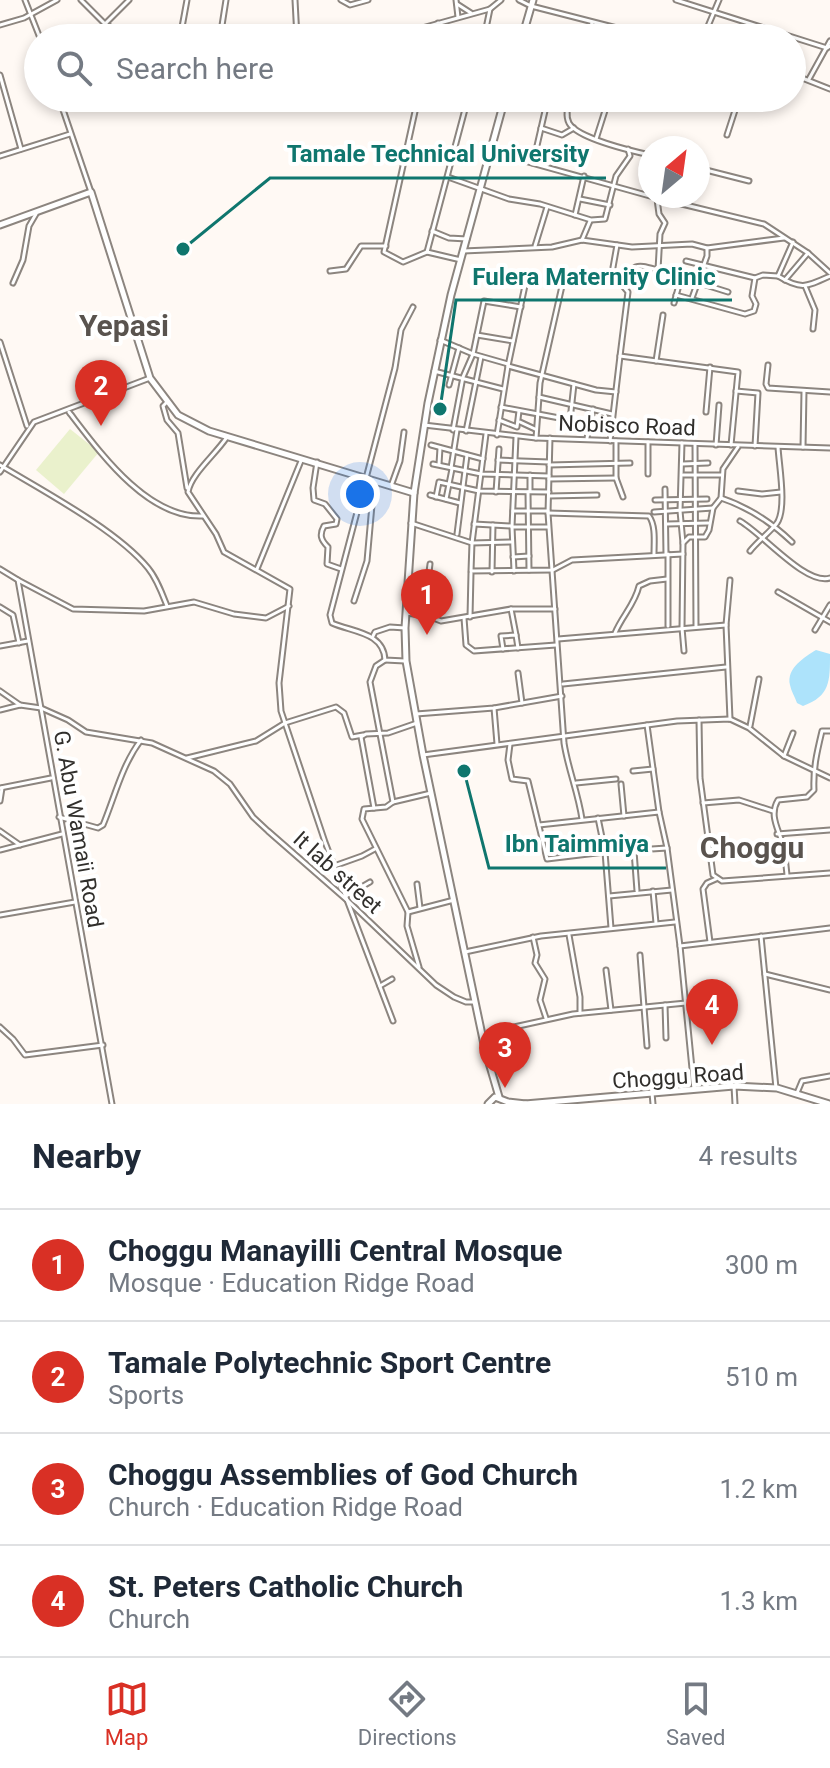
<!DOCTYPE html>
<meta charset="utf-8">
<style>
:root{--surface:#fff;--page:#f2f2f3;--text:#1f2937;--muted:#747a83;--line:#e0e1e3;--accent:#d93025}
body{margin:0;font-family:Roboto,sans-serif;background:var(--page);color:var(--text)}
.compass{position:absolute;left:638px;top:136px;width:72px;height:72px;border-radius:50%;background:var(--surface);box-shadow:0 4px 12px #0003;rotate:29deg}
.you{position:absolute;left:360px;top:494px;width:28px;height:28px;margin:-20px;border:6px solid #fff;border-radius:50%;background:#1a73e8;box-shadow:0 0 0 12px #1a73e833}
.badge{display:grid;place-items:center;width:52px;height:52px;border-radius:50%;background:var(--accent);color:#fff;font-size:26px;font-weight:700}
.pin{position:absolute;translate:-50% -66px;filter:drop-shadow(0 2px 4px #0008)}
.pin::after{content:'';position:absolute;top:42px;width:28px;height:24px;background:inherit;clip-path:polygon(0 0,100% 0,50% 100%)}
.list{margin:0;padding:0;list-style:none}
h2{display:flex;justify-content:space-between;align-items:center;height:104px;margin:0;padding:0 32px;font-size:34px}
h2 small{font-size:26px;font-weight:400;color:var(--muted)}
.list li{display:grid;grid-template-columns:52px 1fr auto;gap:24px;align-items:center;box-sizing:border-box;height:112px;padding:0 32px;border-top:2px solid var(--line)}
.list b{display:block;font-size:30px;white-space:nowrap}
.list p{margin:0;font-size:26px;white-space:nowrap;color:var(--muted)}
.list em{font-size:26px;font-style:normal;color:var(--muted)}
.icon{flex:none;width:44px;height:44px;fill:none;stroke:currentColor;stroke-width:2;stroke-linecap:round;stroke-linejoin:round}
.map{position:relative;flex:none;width:830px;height:1104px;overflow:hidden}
.search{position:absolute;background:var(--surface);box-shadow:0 4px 12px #0003;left:24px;right:24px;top:24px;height:88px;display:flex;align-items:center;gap:20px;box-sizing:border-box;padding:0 28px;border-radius:44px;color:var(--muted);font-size:30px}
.sheet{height:552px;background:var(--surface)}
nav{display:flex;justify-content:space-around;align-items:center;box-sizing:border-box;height:112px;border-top:2px solid var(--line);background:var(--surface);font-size:22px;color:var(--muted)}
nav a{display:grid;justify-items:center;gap:4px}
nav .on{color:var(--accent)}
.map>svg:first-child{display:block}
.green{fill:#eaf1cc}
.water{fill:#ade3fb}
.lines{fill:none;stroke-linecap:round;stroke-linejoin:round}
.minor-casing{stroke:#8c857f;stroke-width:7}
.tertiary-casing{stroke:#8c857f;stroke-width:9}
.secondary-casing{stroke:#8c857f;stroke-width:9}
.minor{stroke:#fff;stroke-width:3}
.tertiary{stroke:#fff;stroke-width:5}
.secondary{stroke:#fff;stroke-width:5}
.labels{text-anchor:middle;stroke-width:8;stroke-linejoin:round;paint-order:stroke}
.street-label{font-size:22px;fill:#312f2c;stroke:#fff}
.district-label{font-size:30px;font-weight:bold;fill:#59534e;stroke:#fff}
.leader{fill:none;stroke:#0f766e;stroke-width:3}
.callout-dot{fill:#0f766e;stroke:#fff;stroke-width:3}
.callout-label{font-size:24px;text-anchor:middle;font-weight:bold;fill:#0f766e;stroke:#fff;stroke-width:8;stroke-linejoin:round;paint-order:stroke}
</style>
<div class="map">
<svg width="830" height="1104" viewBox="0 0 830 1104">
<rect width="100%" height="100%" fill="#fff9f4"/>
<path class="green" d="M70,429L99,452L64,494L36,470Z"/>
<path class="water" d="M816,650L830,654C830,682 830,696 803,706L797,703C795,697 791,691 790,685C786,668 805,657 816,650Z"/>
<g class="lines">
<defs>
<g id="minor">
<path d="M25,0L40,38"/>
<path d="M81,0L105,24L131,38"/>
<path d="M295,0L297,38"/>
<path d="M341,0L350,5L368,0"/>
<path d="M456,0L458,17"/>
<path d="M519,0L531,6L656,38"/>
<path d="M676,0L827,48L830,46"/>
<path d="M457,4L471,13"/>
<path d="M105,24L129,0"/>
<path d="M0,25L24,18L57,0"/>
<path d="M180,38L187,0"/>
<path d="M220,38L226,0"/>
<path d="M242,38L287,30L295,31"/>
<path d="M386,38L490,9L501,0"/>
<path d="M433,38L438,23"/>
<path d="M484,38L490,9"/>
<path d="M587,38L592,23"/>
<path d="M703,38L719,0"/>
<path d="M792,74L830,89"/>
<path d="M0,75L21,149"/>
<path d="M809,79L830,41"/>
<path d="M59,98L91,192"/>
<path d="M418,98L384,252L403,262L427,252L461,260"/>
<path d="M570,98C568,106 565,115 569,123C577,138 632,151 650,155"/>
<path d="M541,128L562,135L574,128"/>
<path d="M727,135L739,98"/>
<path d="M596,139L609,98"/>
<path d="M492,152L657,198L764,224L808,253L830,273"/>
<path d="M0,156L70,134"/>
<path d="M533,163L548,98"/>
<path d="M698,168L749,181"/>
<path d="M448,177L509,199L540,204L591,220L605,219L616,176L630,156L628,149"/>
<path d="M580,199L610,205"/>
<path d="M657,199L659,214L665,223L660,234L658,270L728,292"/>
<path d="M575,215L584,176"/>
<path d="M432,231L449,238L467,239"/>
<path d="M582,240L590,221"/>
<path d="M617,245L612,273L628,292L620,356"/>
<path d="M535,246L547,207"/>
<path d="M463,251L552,247L582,240L632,247L692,244L707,248L784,238"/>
<path d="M427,252L468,98"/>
<path d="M686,261L755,278"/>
<path d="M330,271L346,269L361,246H386"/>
<path d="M778,276C801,290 806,287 830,276"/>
<path d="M785,280L808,253"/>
<path d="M13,283L23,260L29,226L36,214"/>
<path d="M622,284C635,263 635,264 658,270"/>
<path d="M805,286L815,310L813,329"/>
<path d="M676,295L745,314L754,311L756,304L752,296L755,278L763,275L778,276L793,242"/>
<path d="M692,298L707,256V248"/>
<path d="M674,303L681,278"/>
<path d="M477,335L513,341"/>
<path d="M440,340L473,354L508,364"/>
<path d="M0,342L27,426"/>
<path d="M656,361L663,315"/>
<path d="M768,365L766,384L768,388L830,392"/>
<path d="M508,366L596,390L616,392"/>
<path d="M434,371L503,389"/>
<path d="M449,385L459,348"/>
<path d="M736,391L758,393L755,446"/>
<path d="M539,397L612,414"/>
<path d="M167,402L163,406L167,420L178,433L187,488"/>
<path d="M501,407L570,420L574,384"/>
<path d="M69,412C99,451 147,519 203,516"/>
<path d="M706,412L710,367"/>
<path d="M499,420L517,427L519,411"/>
<path d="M520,422L535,429"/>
<path d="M424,425L536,438L830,448"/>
<path d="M453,430L463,377L473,354L484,301L521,307"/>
<path d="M466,431L481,357"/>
<path d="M486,434L472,543L471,571L553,570L572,560L683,554"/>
<path d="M497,435L508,366L527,276"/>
<path d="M227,437C216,454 191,474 188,492L216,534L224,552L290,589L279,683L281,711L325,842L393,1021"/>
<path d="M536,438L540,383L562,286"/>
<path d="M550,438L548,513L564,743C568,769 578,792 582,819"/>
<path d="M587,438L593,409"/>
<path d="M610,441L620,356L738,372L731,445"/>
<path d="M616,441V478L623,497"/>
<path d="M682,443L680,511L683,543"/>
<path d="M695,444L696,626"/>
<path d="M431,445L483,459"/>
<path d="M716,445L719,405"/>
<path d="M803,447L804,391"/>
<path d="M498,460L549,462"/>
<path d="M317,462L313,488L314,500L325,504L337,519L336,524L324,526C319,535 321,540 328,547L327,564L341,569"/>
<path d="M433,464L481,474L549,476"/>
<path d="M439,464L440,448"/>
<path d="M682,464L708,463"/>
<path d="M0,465C43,491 117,530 148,568C157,579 162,593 167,606"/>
<path d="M549,465L630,463"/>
<path d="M451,468L457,430"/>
<path d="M0,472L34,422L150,378"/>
<path d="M648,474V442"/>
<path d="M683,475H722"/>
<path d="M549,479L616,478"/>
<path d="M391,486L400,461L404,432"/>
<path d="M665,489L666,554"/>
<path d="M530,491V475"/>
<path d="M738,491L762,494L781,492"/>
<path d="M496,492L499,449"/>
<path d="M528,492L529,570"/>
<path d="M430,495L460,503"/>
<path d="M549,496L597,495"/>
<path d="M436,497L439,482L479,491L549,492"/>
<path d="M721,498C748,507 771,522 792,542"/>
<path d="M446,499L452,469"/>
<path d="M655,500L707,499"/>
<path d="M513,511H548"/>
<path d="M654,512L713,508"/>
<path d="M548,513L649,516C656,526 654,542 654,554"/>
<path d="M740,521C762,533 806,586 830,578"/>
<path d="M411,523L472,543L511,542"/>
<path d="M474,524L511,526"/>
<path d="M667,524L708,523"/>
<path d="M512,527H548"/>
<path d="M457,534L467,455"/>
<path d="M750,551C758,541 771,531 777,523C787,508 779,466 778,447"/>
<path d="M513,557L529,556"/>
<path d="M0,569L18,580L112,1104"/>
<path d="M257,569L301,461"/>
<path d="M514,571L512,527L516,437"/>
<path d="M492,572L493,525"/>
<path d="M18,580L73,609L144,611L194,602L234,614L266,618L289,606"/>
<path d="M778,592L830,622"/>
<path d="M354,601L367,561L372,505L370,496L363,489"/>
<path d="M0,607L13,615L19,643"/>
<path d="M511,609L516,635"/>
<path d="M406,613L428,616L441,621L511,609H555"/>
<path d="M428,616C431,598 427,582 430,564"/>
<path d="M470,617L471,573"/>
<path d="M464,618L466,645L474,651L556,645"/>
<path d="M668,626V554"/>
<path d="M815,630L830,605"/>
<path d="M615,633C622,616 635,604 639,586L650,581L667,579"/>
<path d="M373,636L375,632L390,627L405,628"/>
<path d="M558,639L726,625"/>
<path d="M0,646L28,641"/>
<path d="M503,649L501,636L516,635L518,648"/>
<path d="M684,651L682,628L683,543L689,537H705L709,530L713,508L721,498L723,469L738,447"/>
<path d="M385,660L376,666L370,682L393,802L386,807L364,809L362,819L408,912L407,926L419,967"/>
<path d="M405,661L385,660C384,632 352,632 332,623L330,615L395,368L401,330L413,307"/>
<path d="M518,673L522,703"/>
<path d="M563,684L726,667"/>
<path d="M0,691L20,705"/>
<path d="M494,708L497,744"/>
<path d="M0,710L20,705L41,708L68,720L86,732L152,743L214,771L230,784L253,817L268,831L347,900L436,985L454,997L466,1002H475"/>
<path d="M416,714L494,708L562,696"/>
<path d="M730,719L726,625L730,580"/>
<path d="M699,720L700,778L713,875L722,881L830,873"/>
<path d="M647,725L659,812"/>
<path d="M750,726L759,679"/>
<path d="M510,744L508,760L512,779L528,781L547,859L605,852L667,848"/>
<path d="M423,755L677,721L730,719L749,728L784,756L830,778"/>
<path d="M784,756L793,733"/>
<path d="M187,758L256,741L285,723L336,707L344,713L352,737L363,735"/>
<path d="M633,771L653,769"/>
<path d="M576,783L616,779"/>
<path d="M621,784L624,816"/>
<path d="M0,788L51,778"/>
<path d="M0,801L2,788"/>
<path d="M393,802L431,793"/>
<path d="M703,803L739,800L773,811"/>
<path d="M374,808L361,737L366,734L388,733L417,723"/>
<path d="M59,817L98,828L103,825C115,796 122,765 141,740"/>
<path d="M598,818L605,852L611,928"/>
<path d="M539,825L659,812L667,848L680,946L694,1089"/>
<path d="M0,831L20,845"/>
<path d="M777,834L830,830"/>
<path d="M0,850L62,834"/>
<path d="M634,851L637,891"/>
<path d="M334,866L362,856L375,849"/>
<path d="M787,875C786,865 785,852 782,842C778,828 769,815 778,800L807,797L814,790C813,768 817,752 822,731H830"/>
<path d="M417,884L420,908"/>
<path d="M653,891L656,923"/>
<path d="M346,896L370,882"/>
<path d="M609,896L672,890"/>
<path d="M408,912L454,900"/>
<path d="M0,915L75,902"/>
<path d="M569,935L580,997V1013"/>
<path d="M761,936L776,1088"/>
<path d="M533,937L537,955L535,963L545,979L540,1000L546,1018"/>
<path d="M710,942L703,889L707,883L716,879"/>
<path d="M680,946L830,928"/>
<path d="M465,952L541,936L675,922"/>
<path d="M640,955L647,1046"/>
<path d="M606,970L611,1010"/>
<path d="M765,974L830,990"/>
<path d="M380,986L392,979"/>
<path d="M665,1005L666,1038"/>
<path d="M0,1027L13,1039L25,1055L103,1045"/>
<path d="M514,1027L573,1014L686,1003"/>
<path d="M734,1086L735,1104"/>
<path d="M652,1093L653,1104"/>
<path d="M797,1093L802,1081L830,1076"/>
</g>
<path id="tertiary" d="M0,225L91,192L150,378L178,415L209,431L414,493"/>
<g id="secondary">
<path d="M522,38L533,0"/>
<path d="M499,1097L485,1049L423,755L406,661L405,628L414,493L428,403L451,295L505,98"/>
<path d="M488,1104L495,1097L508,1102L526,1104"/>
<path d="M525,1104L734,1086L777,1088L829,1104"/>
</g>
</defs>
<use href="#minor" class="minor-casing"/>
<use href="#tertiary" class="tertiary-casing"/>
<use href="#secondary" class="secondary-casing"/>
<use href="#minor" class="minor"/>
<use href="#tertiary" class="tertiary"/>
<use href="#secondary" class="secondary"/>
</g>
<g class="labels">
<g class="street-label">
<text transform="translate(627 425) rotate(2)" y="8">Nobisco Road</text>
<text transform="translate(79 829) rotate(80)" y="8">G. Abu Wamaii Road</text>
<text transform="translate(338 872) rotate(42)" y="8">It lab street</text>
<text transform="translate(678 1076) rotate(-4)" y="8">Choggu Road</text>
</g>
<g class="district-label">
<text x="124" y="336">Yepasi</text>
<text x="752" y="858">Choggu</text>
</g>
</g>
<path class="leader" d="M183 249L270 178H606M440 409L456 300H732M464 771L489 868H666"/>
<g class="callout-dot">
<circle cx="183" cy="249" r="8"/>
<circle cx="440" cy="409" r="8"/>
<circle cx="464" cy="771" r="8"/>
</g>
<g class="callout-label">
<text x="438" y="162">Tamale Technical University</text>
<text x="594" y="285">Fulera Maternity Clinic</text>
<text x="577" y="852">Ibn Taimmiya</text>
</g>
</svg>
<svg class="compass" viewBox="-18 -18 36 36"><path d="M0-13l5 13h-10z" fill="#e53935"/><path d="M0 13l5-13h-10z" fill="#747a83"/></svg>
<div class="you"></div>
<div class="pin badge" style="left:427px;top:635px">1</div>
<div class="pin badge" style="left:101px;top:426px">2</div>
<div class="pin badge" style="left:505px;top:1088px">3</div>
<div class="pin badge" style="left:712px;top:1045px">4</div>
<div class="search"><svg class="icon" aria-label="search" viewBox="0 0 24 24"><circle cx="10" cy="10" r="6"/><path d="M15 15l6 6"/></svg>Search here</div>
</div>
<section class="sheet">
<h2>Nearby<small>4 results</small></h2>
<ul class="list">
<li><span class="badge">1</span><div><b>Choggu Manayilli Central Mosque</b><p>Mosque · Education Ridge Road</p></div><em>300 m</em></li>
<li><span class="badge">2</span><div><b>Tamale Polytechnic Sport Centre</b><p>Sports</p></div><em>510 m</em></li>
<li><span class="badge">3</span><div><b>Choggu Assemblies of God Church</b><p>Church · Education Ridge Road</p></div><em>1.2 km</em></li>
<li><span class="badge">4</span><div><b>St. Peters Catholic Church</b><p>Church</p></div><em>1.3 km</em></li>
</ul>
</section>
<nav>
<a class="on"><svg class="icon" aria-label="map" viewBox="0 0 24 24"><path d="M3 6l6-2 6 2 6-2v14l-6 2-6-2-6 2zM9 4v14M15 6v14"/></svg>Map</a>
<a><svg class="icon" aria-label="directions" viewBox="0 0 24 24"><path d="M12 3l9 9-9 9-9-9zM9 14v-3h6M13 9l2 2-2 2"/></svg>Directions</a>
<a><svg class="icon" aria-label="saved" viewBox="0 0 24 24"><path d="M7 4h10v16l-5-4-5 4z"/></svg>Saved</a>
</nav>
